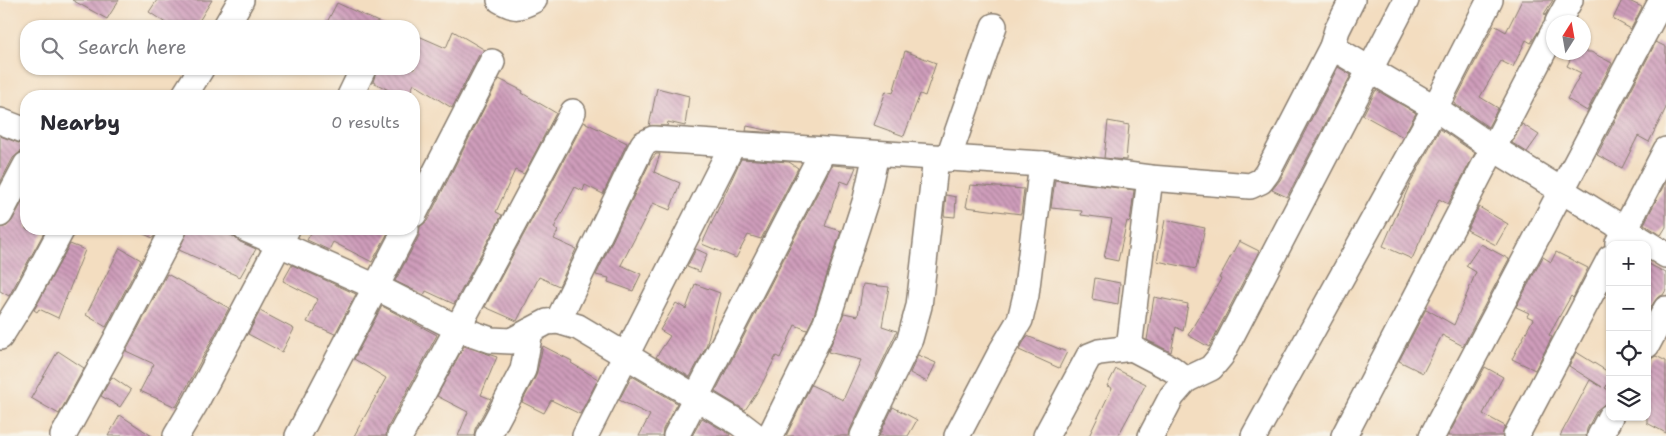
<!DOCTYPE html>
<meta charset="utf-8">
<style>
:root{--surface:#fff;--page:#f2f2f3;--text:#2b2b33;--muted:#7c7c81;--line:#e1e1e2}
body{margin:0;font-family:"Shantell Sans",sans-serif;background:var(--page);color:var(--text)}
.controls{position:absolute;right:15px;bottom:15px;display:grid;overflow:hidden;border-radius:10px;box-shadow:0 1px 4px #0004}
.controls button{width:45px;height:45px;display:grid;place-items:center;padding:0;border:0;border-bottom:1px solid var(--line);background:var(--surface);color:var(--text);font:25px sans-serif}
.compass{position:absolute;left:1546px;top:15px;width:45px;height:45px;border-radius:50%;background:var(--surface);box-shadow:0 1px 4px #0004;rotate:11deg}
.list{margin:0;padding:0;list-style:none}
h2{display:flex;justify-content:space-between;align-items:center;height:65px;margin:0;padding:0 20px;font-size:21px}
h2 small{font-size:16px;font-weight:400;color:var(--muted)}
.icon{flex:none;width:28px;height:28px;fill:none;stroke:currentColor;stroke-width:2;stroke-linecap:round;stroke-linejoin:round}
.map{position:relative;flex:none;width:1666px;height:436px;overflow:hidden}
.search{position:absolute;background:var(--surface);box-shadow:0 1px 4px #0004;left:20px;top:20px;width:400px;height:55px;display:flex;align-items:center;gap:12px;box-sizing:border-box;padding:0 18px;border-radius:20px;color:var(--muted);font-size:19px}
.panel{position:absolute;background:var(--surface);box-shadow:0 1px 4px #0004;left:20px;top:90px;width:400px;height:145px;border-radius:20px}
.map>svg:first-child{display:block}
.building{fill:url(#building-back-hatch)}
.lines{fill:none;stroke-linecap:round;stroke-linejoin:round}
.minor-casing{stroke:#887c6e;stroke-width:28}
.minor{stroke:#fff;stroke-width:25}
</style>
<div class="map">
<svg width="1666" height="436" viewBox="0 0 1666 436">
<defs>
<pattern id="building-back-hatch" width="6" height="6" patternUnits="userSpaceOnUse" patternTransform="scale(1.25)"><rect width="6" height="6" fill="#cf9dbb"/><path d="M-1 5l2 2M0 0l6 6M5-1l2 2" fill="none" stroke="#a77f97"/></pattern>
</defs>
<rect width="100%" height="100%" fill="#f7f3e8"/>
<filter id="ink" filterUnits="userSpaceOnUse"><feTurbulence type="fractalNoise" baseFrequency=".02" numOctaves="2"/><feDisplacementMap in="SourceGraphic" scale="10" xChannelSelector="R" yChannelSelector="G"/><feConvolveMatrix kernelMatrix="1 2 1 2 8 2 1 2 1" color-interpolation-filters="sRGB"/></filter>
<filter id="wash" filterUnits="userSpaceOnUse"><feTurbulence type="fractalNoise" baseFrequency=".0096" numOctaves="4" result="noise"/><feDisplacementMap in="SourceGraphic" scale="20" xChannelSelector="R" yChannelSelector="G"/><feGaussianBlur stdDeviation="1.12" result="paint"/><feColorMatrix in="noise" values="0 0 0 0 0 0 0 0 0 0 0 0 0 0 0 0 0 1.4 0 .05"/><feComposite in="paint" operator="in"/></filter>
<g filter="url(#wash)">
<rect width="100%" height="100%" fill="#f3ddc0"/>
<g id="blocks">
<g class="building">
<path d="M72,0H119L107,19Z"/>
<path d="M157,0H212L196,26H170L149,12Z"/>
<path d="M1522,0H1553L1544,14L1546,15L1544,22L1531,43L1526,40L1513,67L1501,61L1480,97L1498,108L1488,127L1454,103L1494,25L1506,32Z"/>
<path d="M1622,0H1627L1642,7L1631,29L1613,19Z"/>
<path d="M337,3L387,26H325Z"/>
<path d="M453,31L485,50L479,55L452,108L414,84L408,96H400L373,82L377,69H414V34L446,48Z"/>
<path d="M1656,42L1666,47V108L1649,142L1638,136L1622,168L1597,155Z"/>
<path d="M905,51L936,63L925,96L920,94L904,136L874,125L886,91L893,93Z"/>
<path d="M1574,52H1591L1612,63L1587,111L1567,99L1581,73L1567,66Z"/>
<path d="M1338,67L1351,75L1287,197L1272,190L1280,180Z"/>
<path d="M499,79L523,91L522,93L556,113L524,174L515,170L496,212L502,215L454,304L426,291L424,295L395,281L419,236L420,227L427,221Z"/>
<path d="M657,88L689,96L685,126L668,122L667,126H649Z"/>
<path d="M1376,90L1416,113L1403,137L1363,115Z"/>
<path d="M1108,121L1129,125L1126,160L1104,158Z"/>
<path d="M584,122L627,143L603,194L585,185L583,191L575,187L554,228L558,231L554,239L576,249L559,286L539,277L517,321L485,307Z"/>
<path d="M1522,124L1539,135L1527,152L1512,143Z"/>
<path d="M747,126L781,133L746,131Z"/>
<path d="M1440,129L1475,153L1448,204L1439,199L1412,259L1383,246L1410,184Z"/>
<path d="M0,136L24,145L20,152L13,158L0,183Z"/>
<path d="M656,154H660L654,172L680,183L670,210L653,203L621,265L641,274L633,291L608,282L609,278L596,275L651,160Z"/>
<path d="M741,159L789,162L798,168L761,239L748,235L736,258L702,244Z"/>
<path d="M832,165L856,167L849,184L841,181L825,226L841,231L813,318L807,330L795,325L780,358L776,356L760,388L745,410L715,392Z"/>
<path d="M1055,180L1134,190L1130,222L1127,221L1118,261L1104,258L1112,219L1081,215L1082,211L1051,208Z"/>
<path d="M1666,181V227L1661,235L1644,224Z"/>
<path d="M970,185L1024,189L1021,214L966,207Z"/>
<path d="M26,195V229H46L9,296L0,291V228L7,226L12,221Z"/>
<path d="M946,195L956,197L955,217L944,216Z"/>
<path d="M1479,207L1508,224L1496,245L1467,230Z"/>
<path d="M1165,220L1205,228L1196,269L1157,261Z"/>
<path d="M132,229H158L153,238Z"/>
<path d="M188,229H220L234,237L240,242L256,249L240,277L179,250Z"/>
<path d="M308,229H390L372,262L333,242L329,250L307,240L312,231Z"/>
<path d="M1239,241L1259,251L1209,347L1188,335L1221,279L1219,278Z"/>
<path d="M70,244L85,250L58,318L39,309L37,312L34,310Z"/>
<path d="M1481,244L1509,259L1463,346L1442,335L1423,373L1399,361L1426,309L1454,325L1476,272L1466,266Z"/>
<path d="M120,248L141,260L106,327L86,315Z"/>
<path d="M696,249L707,254L700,272L687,267Z"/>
<path d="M1556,252L1588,268L1573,298L1571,296L1549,335L1552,337L1535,370L1512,359L1533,319L1527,316L1529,313L1516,307L1543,257L1551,262Z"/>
<path d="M1647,263L1666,273V290L1663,295L1658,297L1654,302L1647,314Z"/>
<path d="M292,265L356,294L335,334L307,322L318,299L283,281Z"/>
<path d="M167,274L229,308L176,407L140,391L154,364L126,351Z"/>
<path d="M1095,278L1120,283L1118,304L1092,299Z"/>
<path d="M695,284L720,293L706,347L690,377L656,357L670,336L660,330L676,303L686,309Z"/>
<path d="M863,284L889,287L882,326L897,331L850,430L849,436H786L811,385L843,400L861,360L828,352L844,313L858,316Z"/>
<path d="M1154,297L1188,304L1183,331L1176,327L1171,352L1147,340Z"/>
<path d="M382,306L437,335L387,429L386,436H354L386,378L354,359Z"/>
<path d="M260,311L294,329L282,352L248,334Z"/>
<path d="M1027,336L1067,352L1059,368L1019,350Z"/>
<path d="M464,346L497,357L481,395L491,399L475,429L474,436H458L468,412L437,396Z"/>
<path d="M543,346L572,361L571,363L598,379L580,414L551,400L544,413L522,402L536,376Z"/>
<path d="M58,351L84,368L59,414L31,398Z"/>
<path d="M1576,352L1610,373V381L1605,388L1610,391V400L1597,410L1587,429L1586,436H1560L1590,380L1602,387L1569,366Z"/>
<path d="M918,355L936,363L927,382L910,373Z"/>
<path d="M1656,356L1666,361V433L1647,423V368L1652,358Z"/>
<path d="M1485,367L1503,377L1483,414L1505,426L1502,436H1448Z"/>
<path d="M1116,369L1146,384L1118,436H1089L1112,388L1107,386Z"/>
<path d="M632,376L677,403L663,429L662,436H639L650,415L619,400Z"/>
<path d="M112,377L131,390L120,407L101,396Z"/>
<path d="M893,407L917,420L908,436H879Z"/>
<path d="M120,415L152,436H108Z"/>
<path d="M702,418L730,434L729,436H692Z"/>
</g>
</g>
</g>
<g filter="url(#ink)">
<use href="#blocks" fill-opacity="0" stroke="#887c6e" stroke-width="1"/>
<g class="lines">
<defs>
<g id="minor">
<path d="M500,0C515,9 519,8 534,0"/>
<path d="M1558,22L1570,0"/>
<path d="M226,26L241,0"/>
<path d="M1332,47L1435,108L1493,148L1666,255"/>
<path d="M184,96L201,69"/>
<path d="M350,96L363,69"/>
<path d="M0,121L26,131"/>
<path d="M948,159L994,26"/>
<path d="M1150,178L1130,340L1132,348L1172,369L1186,380"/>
<path d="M0,214L26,165"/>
<path d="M414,214L492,62"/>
<path d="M246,229L376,287L457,328L491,340L511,341L547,322L558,321L578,327L739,423L756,436"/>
<path d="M1618,243L1666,150"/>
<path d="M558,321L638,154L643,144L653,139L1042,164L1150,178L1250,186L1261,181L1267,173L1332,47L1337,30L1352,0"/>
<path d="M0,337L27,294L62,229"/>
<path d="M1647,345L1666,309"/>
<path d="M63,436L112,347L174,229"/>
<path d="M176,436L195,404L287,229"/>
<path d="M298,436L406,229"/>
<path d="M400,436L573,112"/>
<path d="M488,436L523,370L530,331"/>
<path d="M585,436L733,144"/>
<path d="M676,436L823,151"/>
<path d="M770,436L826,323L866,199L876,154"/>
<path d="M863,436L910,339L919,306L936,158"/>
<path d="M957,436L1002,350L1020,320L1026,295L1042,164"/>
<path d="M1046,436L1089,356L1099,352L1132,348"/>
<path d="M1151,436L1172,396L1186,380L1211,368L1221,356L1406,0"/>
<path d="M1254,436L1435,108L1490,0"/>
<path d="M1344,436L1554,31"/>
<path d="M1432,436L1662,0"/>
<path d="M1516,436L1610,258"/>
<path d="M1600,436L1610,417"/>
</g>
</defs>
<use href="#minor" class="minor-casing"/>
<use href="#minor" class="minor"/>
</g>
</g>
</svg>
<div class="controls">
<button>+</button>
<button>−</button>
<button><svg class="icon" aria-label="locate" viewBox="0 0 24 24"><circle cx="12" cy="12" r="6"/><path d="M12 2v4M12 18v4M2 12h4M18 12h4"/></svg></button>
<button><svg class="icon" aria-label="layers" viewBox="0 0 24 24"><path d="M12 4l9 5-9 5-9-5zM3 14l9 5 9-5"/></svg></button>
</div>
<svg class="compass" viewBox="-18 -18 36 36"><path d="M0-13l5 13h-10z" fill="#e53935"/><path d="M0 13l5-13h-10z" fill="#7c7c81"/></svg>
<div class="search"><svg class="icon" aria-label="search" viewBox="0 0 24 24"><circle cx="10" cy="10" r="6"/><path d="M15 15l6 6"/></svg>Search here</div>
<section class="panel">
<h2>Nearby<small>0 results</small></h2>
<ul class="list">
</ul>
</section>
</div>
